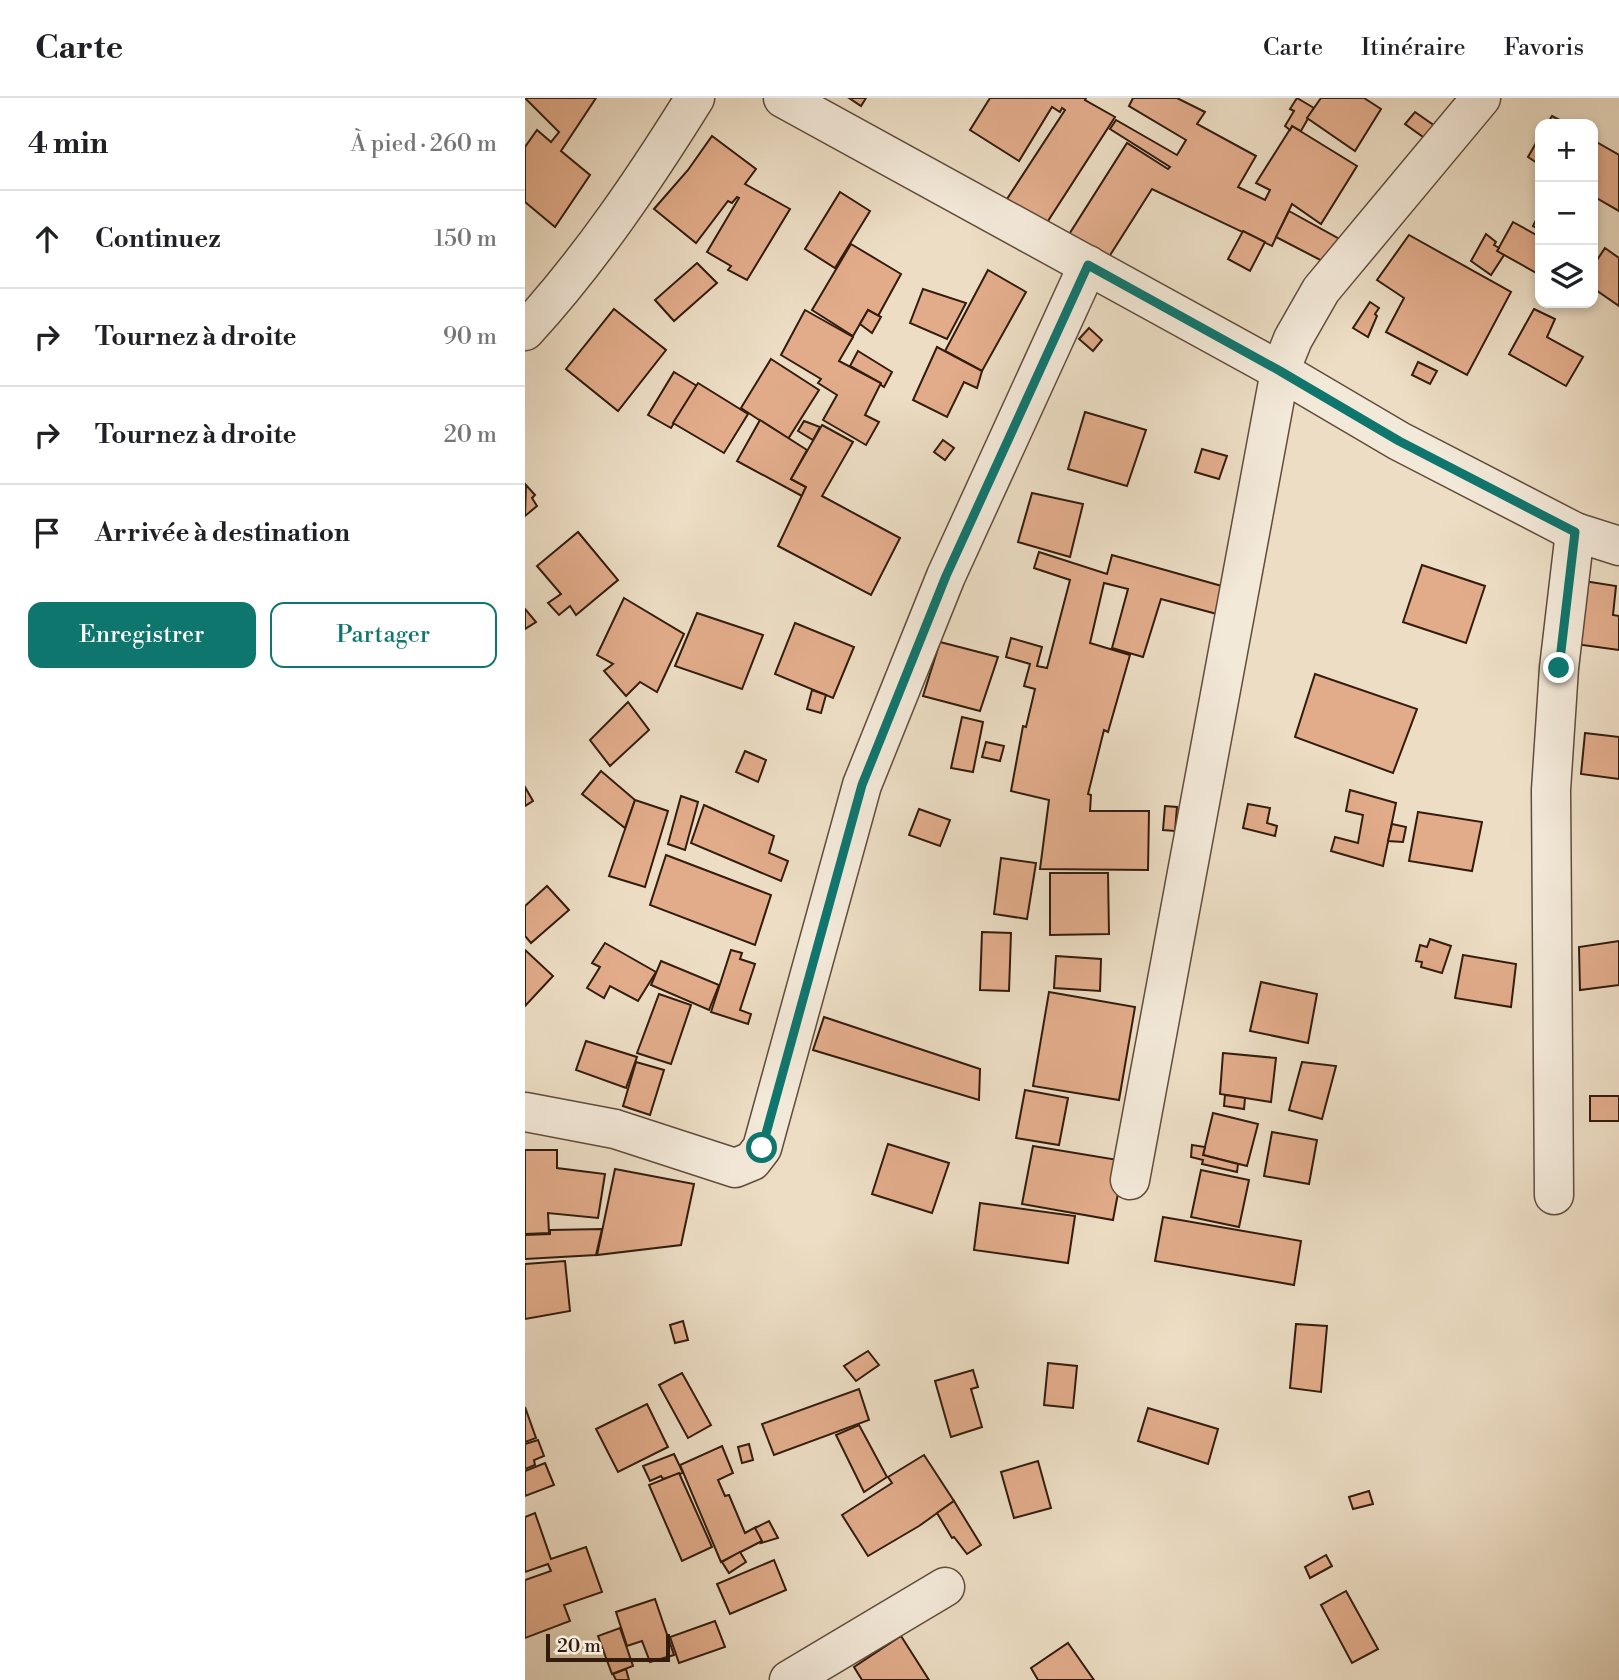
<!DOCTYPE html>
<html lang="fr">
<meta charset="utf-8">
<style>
:root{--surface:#fff;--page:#f6f6f6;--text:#202124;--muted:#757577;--line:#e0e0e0;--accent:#0f766e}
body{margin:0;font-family:"Libre Bodoni",serif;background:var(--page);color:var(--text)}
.controls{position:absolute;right:21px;top:21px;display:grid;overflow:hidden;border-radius:14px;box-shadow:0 4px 10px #0003}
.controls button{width:63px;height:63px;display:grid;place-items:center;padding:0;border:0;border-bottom:2px solid var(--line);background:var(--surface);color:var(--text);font:35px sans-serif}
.scale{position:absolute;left:21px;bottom:18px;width:124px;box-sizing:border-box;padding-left:7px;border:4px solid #331c0e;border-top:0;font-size:19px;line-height:24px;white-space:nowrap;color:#331c0e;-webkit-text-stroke:5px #f3e9d9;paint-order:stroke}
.stop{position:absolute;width:21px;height:21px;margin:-16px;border:5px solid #0f766e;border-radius:50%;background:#fff}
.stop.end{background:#0f766e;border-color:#fff;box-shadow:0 2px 7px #0008}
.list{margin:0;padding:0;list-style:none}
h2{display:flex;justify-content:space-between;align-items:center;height:91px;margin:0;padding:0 28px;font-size:30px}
h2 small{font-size:23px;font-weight:400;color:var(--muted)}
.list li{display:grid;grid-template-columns:46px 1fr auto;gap:21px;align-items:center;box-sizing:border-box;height:98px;padding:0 28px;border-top:2px solid var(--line)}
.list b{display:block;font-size:26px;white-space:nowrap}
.list em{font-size:23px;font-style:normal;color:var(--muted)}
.actions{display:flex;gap:14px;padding:21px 28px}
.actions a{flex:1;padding:16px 0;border:2px solid var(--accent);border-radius:14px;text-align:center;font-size:24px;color:var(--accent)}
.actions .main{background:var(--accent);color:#fff}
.icon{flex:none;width:38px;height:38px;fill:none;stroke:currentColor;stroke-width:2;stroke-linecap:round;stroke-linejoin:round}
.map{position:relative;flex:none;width:1094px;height:1582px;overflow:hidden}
header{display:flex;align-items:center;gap:42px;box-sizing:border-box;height:98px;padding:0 35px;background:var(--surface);border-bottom:2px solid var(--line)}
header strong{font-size:33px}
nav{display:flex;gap:38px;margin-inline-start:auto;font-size:24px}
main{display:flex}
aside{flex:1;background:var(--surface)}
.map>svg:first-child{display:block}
.building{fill:#e2ac8b;stroke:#331c0e;stroke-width:2}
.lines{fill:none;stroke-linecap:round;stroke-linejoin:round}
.street-casing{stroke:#614c3c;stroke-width:41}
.street{stroke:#f3e9d9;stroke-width:38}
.route{stroke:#0f766e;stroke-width:9}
</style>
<header>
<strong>Carte</strong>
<nav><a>Carte</a><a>Itinéraire</a><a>Favoris</a></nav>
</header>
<main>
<aside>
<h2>4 min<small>À pied · 260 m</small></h2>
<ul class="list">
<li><svg class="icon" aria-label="ahead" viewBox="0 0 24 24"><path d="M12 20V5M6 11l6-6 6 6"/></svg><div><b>Continuez</b></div><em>150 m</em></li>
<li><svg class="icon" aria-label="right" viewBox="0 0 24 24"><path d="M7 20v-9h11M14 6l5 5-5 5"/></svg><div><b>Tournez à droite</b></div><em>90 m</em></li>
<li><svg class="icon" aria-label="right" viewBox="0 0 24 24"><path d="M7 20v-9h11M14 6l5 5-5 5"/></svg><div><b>Tournez à droite</b></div><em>20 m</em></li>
<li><svg class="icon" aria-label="arrive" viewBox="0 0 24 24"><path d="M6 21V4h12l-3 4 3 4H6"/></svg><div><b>Arrivée à destination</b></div></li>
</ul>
<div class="actions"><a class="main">Enregistrer</a><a>Partager</a></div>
</aside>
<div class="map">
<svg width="1094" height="1582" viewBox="0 0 1094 1582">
<rect width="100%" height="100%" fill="#ecddc4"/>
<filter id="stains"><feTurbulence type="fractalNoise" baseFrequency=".00286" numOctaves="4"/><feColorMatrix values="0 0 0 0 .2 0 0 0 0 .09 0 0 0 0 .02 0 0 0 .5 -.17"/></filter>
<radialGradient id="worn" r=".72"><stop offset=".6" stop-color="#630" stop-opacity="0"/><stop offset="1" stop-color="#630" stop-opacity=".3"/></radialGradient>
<g class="building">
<path d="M0,0H71L36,53L65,77L30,129L0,104V49L12,32L26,44L34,34Z"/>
<path d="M324,0H341L336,8Z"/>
<path d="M465,0H561L560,2L590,19L521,126L482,101L540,12L537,10L535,14L527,9L494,63L445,32Z"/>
<path d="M608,0H652L680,14L672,26L731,58L713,89L740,102L745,92L731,85L767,28L832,68L796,126L767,106L747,148L627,91L582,162L543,138L602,45L643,71L645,69L585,31L591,22L652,57L661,42L604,8Z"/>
<path d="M772,0L789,10L776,33L767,28L765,32L760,28L769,13L765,11Z"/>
<path d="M796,0H839L856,11L830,53L782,20Z"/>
<path d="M890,14L910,28L901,41L880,26Z"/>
<path d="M1027,18L1042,26H1022Z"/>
<path d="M187,38L231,71L220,86L265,111L222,182L203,172L206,168L182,154L214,100L212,99L207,105L203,103L171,145L129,111L163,72Z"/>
<path d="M1015,38V67L1003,59Z"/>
<path d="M1068,42L1094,57V113L1068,98Z"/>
<path d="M315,94L345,113L310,170L280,151Z"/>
<path d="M764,113L818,143L807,168L751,139Z"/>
<path d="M1015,114V132L1008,128Z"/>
<path d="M988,124L1015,139V177L972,153Z"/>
<path d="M718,133L740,144L725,173L703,161Z"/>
<path d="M961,136L971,144L969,147L974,150L972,153L979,157L966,177L946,163Z"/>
<path d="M884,137L986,194L942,277L861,234L879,200L852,182Z"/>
<path d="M326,146L376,176L353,218L343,212L328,238L287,212Z"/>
<path d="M1080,150L1094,160V208L1068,190V168Z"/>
<path d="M172,165L192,185L149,223L130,202Z"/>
<path d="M463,172L501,194L457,273L420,253Z"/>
<path d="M398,191L441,205L422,241L385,225Z"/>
<path d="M845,204L854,210L850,216L852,218L843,239L828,230Z"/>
<path d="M89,211L141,252L93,313L41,271Z"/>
<path d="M1009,211L1030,221L1022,239L1058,259L1041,288L984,256Z"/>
<path d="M280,212L328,239L314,263L356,285L340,317L354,324L341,347L298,322L312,297L293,285L296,281L256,257Z"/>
<path d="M343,212L356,219L347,235L335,226Z"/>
<path d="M564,230L577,242L568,253L554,241Z"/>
<path d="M412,249L457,273L452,290L439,284L422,319L388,302Z"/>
<path d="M333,253L367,274L359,289L356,287V285L325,268Z"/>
<path d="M246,261L294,292L263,341L216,310Z"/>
<path d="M893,264L912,273L905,286L887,277Z"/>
<path d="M149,274L172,288L146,330L123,317Z"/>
<path d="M173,285L223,316L199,355L148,325Z"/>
<path d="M560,314L621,332L602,388L543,371Z"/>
<path d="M235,322L282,352L266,381L281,389L277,398L212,363Z"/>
<path d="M279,323L295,329L288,342L273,333Z"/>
<path d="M297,327L328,344L297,398L375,440L346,497L253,448L281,389L266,381Z"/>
<path d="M418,342L429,350L420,362L409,354Z"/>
<path d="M677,351L702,358L694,381L670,374Z"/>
<path d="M1,387L10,397L7,400L12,408L0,418Z"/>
<path d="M507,395L558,406L545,459L493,444Z"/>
<path d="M53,434L93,482L51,517L45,508L34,517L23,505L36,496L12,468Z"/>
<path d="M514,454L582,476L587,457L711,492L703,519L636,501L618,559L587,550L603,491L579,485L565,545L605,557L583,634L579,632L563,696L566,697L565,713H624L623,772L515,771L524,702L486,693L498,628L501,629L510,591L499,588L505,566L481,559L486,540L517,549L512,568L522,570L545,482L509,470Z"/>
<path d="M897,467L960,488L941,545L878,524Z"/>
<path d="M1059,483L1091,488L1088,517L1094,518V552L1050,546Z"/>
<path d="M99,500L159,536L132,594L115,584L101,598L79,573L88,566L72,557Z"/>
<path d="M0,511L11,524L0,531Z"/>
<path d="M172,515L238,537L217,591L150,568Z"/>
<path d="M270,525L329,549L308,600L250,576Z"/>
<path d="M415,544L473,559L455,613L398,598Z"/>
<path d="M790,576L892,611L868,675L770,639Z"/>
<path d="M287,592L301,597L296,615L282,611Z"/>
<path d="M103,604L124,632L85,668L65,642Z"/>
<path d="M437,619L458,624L448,674L426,670Z"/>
<path d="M1060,635L1094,639V681L1056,676Z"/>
<path d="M461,644L479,648L475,663L457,659Z"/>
<path d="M220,653L241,662L233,684L211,674Z"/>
<path d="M76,673L110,702L100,730L57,696Z"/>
<path d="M0,689L8,703L0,708Z"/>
<path d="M825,692L871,705L858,768L806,753L810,739L833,745L838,717L821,713Z"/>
<path d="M156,698L173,704L160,752L143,746Z"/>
<path d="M110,702L143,713L120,789L84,778Z"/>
<path d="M723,706L745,710L742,725L752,728L750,738L718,730Z"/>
<path d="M179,707L249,738L244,755L263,763L256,783L166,745Z"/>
<path d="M640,708L652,709L650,733L638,732Z"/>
<path d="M394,711L425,722L415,748L384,737Z"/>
<path d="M893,714L957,724L947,773L884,763Z"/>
<path d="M867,726L881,729L878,744L863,743Z"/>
<path d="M141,757L246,797L230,847L125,807Z"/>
<path d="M476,760L511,765L502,821L469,816Z"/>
<path d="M525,775H583L584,836L525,837Z"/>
<path d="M22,788L44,812L6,845L0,838V808Z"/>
<path d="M457,834L486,835L484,893L455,892Z"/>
<path d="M905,841L926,848L917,875L896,869L897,864L891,863L895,847L902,849Z"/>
<path d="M1094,843V887L1055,892L1054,849Z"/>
<path d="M80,845L131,874L113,903L85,888L79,900L62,890L75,869L67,865Z"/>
<path d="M0,852L28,878L0,908Z"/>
<path d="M206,852L217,855L215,861L230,866L215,912L226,916L223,926L186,914Z"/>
<path d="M938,857L991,866L986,909L930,900Z"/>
<path d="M531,858L576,861L575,893L529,890Z"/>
<path d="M136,863L194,887L184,912L126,887Z"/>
<path d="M736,884L792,896L783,945L725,933Z"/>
<path d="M524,894L610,909L594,1002L508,988Z"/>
<path d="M134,896L166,907L146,966L112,955Z"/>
<path d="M299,919L455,971L454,1002L288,952Z"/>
<path d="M61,943L112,959L101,990L51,972Z"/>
<path d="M698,955L751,960L746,1004L695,996Z"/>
<path d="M111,964L139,972L125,1017L98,1008Z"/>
<path d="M777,964L811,968L797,1021L764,1012Z"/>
<path d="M500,992L543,1000L534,1047L491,1040Z"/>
<path d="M700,997L720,1000L719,1011L699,1008Z"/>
<rect x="1065" y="998" width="29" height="25"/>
<path d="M688,1015L733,1026L722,1068L678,1057Z"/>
<path d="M747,1034L792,1042L784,1086L739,1078Z"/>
<path d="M363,1046L424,1065L407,1115L347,1096Z"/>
<path d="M667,1047L680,1049L678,1057L713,1066L712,1074L677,1066L678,1062L666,1059Z"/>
<path d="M508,1048L599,1063L588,1122L497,1106Z"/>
<path d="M0,1052H32V1070L80,1076L73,1120L23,1115L24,1135L0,1136Z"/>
<path d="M90,1071L169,1086L156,1147L72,1157Z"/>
<path d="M676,1072L724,1082L714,1129L666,1119Z"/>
<path d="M455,1105L550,1118L543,1165L449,1152Z"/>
<path d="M638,1119L776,1143L769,1187L630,1163Z"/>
<path d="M77,1131L71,1157L0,1161V1137L25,1136V1132Z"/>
<path d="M40,1163L45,1213L0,1221V1166Z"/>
<path d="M158,1223L163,1242L150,1245L145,1227Z"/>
<path d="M771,1226L802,1228L796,1294L765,1290Z"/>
<path d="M343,1253L354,1267L331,1283L319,1268Z"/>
<path d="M523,1265L552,1268L548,1310L519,1307Z"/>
<path d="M448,1272L453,1289L446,1291L457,1329L426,1339L410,1283Z"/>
<path d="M157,1275L186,1327L163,1340L134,1287Z"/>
<path d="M334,1291L344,1322L249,1357L237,1326Z"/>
<path d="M122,1306L143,1349L93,1374L71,1331Z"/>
<path d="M0,1309L11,1340L0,1344Z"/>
<path d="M623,1310L693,1331L683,1366L613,1343Z"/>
<path d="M334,1327L362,1379L339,1394L311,1337Z"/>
<path d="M13,1342L19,1358L9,1362L10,1367L0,1371V1346Z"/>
<path d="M224,1346L228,1362L217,1365L213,1349Z"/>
<path d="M197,1348L208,1375L193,1382L200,1398L204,1397L220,1435L231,1429L237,1443L196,1464L155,1367Z"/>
<path d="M149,1356L158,1375L138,1381L136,1378L125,1383L118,1368Z"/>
<path d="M399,1357L429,1403L394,1428L343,1458L317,1417L367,1385L363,1379Z"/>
<path d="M513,1363L526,1410L489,1420L476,1374Z"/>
<path d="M20,1365L29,1387L0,1398V1373Z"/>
<path d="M154,1375L187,1449L157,1463L124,1387Z"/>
<path d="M844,1393L848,1406L828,1411L824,1399Z"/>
<path d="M429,1403L456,1447L442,1456L429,1439L427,1440L412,1415Z"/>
<path d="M10,1415L26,1461L61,1449L77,1494L39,1507L45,1523L0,1540V1482L26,1473L23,1466L0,1474V1419Z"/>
<path d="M244,1423L253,1440L236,1445L237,1443L230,1430Z"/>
<path d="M215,1454L221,1464L204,1475L197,1464Z"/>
<path d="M801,1457L807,1468L785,1480L780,1469Z"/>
<path d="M249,1462L261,1492L205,1516L192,1486Z"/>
<path d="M821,1493L853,1551L827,1565L796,1507Z"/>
<path d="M130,1501L149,1557L125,1564L117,1543L102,1548L91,1514Z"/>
<path d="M190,1523L200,1549L154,1565L145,1539Z"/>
<path d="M95,1530L108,1568L87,1576L73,1538Z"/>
<path d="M376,1538L404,1582H337L329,1569Z"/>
<path d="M543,1545L569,1582H513L506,1570Z"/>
<path d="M101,1571L104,1582H91L88,1576Z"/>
</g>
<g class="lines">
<defs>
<g id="street">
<path d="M258,0L755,273L874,343L1050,434L1094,448"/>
<path d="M0,233C65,162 119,82 170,0"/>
<path d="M0,1014L90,1031L210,1070L227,1063L237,1050L337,687L421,478L563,167"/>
<path d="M605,1082L755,273L768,241L796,192L956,0"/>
<path d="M1029,1097L1026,692L1034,570L1050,434"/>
<path d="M264,1582L420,1489"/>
</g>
</defs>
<use href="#street" class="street-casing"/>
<use href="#street" class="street"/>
</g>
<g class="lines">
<path class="route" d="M237,1050L337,687L421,478L563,167L755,273L874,343L1050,434L1034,570"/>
</g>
<rect width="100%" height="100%" filter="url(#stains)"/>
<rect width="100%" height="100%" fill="url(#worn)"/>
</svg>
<div class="controls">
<button>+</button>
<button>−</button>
<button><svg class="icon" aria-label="layers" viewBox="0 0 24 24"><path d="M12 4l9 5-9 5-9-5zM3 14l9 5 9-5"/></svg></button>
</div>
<div class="scale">20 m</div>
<div class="stop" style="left:237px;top:1050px"></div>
<div class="stop end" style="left:1034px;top:570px"></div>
</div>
</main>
